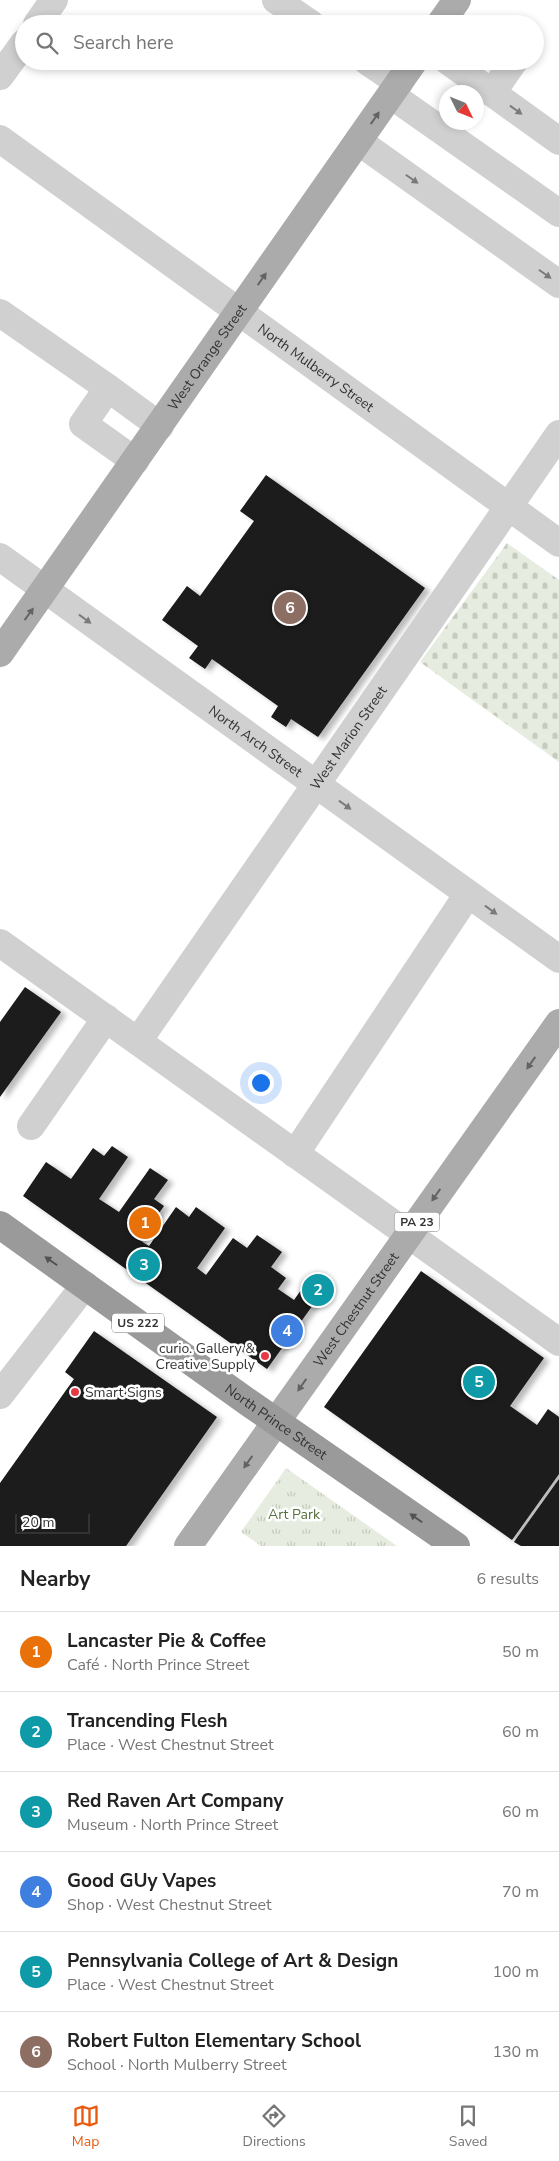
<!DOCTYPE html>
<meta charset="utf-8">
<style>
:root{--surface:#fff;--page:#f2f2f2;--text:#222;--muted:#767676;--line:#e0e0e0;--accent:#ea580c}
body{margin:0;font-family:"Nunito Sans",sans-serif;background:var(--page);color:var(--text)}
.compass{position:absolute;left:439px;top:85px;width:45px;height:45px;border-radius:50%;background:var(--surface);box-shadow:0 2px 8px #0003;rotate:133deg}
.scale{position:absolute;left:15px;bottom:12px;width:75px;box-sizing:border-box;padding-left:5px;border:2px solid #333;border-top:0;font-size:14px;line-height:18px;white-space:nowrap;color:#333;-webkit-text-stroke:4px #fff;paint-order:stroke}
.you{position:absolute;left:260px;top:1082px;width:18px;height:18px;margin:-12px;border:4px solid #fff;border-radius:50%;background:#1a73e8;box-shadow:0 0 0 8px #1a73e833}
.badge{display:grid;place-items:center;width:32px;height:32px;border-radius:50%;background:var(--accent);color:#fff;font-size:16px;font-weight:700}
.pin{position:absolute;translate:-50% -50%;border:2px solid #fff;box-shadow:0 1px 5px #0006}
.list{margin:0;padding:0;list-style:none}
h2{display:flex;justify-content:space-between;align-items:center;height:65px;margin:0;padding:0 20px;font-size:21px}
h2 small{font-size:16px;font-weight:400;color:var(--muted)}
.list li{display:grid;grid-template-columns:32px 1fr auto;gap:15px;align-items:center;box-sizing:border-box;height:80px;padding:0 20px;border-top:1px solid var(--line)}
.list b{display:block;font-size:19px;white-space:nowrap}
.list p{margin:0;font-size:16px;white-space:nowrap;color:var(--muted)}
.list em{font-size:16px;font-style:normal;color:var(--muted)}
.icon{flex:none;width:28px;height:28px;fill:none;stroke:currentColor;stroke-width:2;stroke-linecap:round;stroke-linejoin:round}
.map{position:relative;flex:none;width:559px;height:1546px;overflow:hidden}
.search{position:absolute;background:var(--surface);box-shadow:0 2px 8px #0003;left:15px;right:15px;top:15px;height:55px;display:flex;align-items:center;gap:12px;box-sizing:border-box;padding:0 18px;border-radius:28px;color:var(--muted);font-size:19px}
.sheet{height:545px;background:var(--surface)}
nav{display:flex;justify-content:space-around;align-items:center;box-sizing:border-box;height:70px;border-top:1px solid var(--line);background:var(--surface);font-size:14px;color:var(--muted)}
nav a{display:grid;justify-items:center;gap:2px}
nav .on{color:var(--accent)}
.map>svg:first-child{display:block}
.cemetery{fill:url(#cemetery-stones)}
.park{fill:url(#park-tufts)}
.building{fill:#1a1a1a;filter:url(#shadow)}
.lines{fill:none;stroke-linecap:round;stroke-linejoin:round}
.minor{stroke:#d0d0d0;stroke-width:28}
.major{stroke:#ababab;stroke-width:28}
.highway{stroke:#9a9a9a;stroke-width:28}
.oneway{fill:#7a7a7a}
.oneway2{fill:#636363}
.oneway3{fill:#525252}
.poi-dot{fill:#e63946;stroke:#fff;stroke-width:2}
.labels{text-anchor:middle;stroke-width:5;stroke-linejoin:round;paint-order:stroke}
.shield{fill:#fff;stroke:#707070;stroke-width:1}
.shield-label{font-size:12px;font-weight:bold;fill:#333}
.street-label{font-size:14px;fill:#333;stroke:#fff}
.poi-label{font-size:14px;fill:#333;stroke:#fff;text-anchor:end}
.park-label{font-size:14px;fill:#56703f;stroke:#fff}
</style>
<div class="map">
<svg width="559" height="1546" viewBox="0 0 559 1546">
<defs>
<pattern id="cemetery-stones" width="16" height="16" patternUnits="userSpaceOnUse" patternTransform="scale(1.25)"><rect width="16" height="16" fill="#e6ecdf"/><path d="M2 7V4a2 2 0 0 1 4 0v3zM10 15v-3a2 2 0 0 1 4 0v3z" fill="#c6cbc0"/></pattern>
<pattern id="park-tufts" width="24" height="20" patternUnits="userSpaceOnUse" patternTransform="scale(1.25)"><rect width="24" height="20" fill="#e6ecdf"/><path d="M3 7l-1-3M5 7V3M7 7l1-3M15 17l-1-3M17 17v-4M19 17l1-3" fill="none" stroke="#c6cbc0"/></pattern>
<filter id="shadow"><feDropShadow dx="5.5" dy="3" stdDeviation="2.5" flood-color="#0004"/></filter>
</defs>
<rect width="100%" height="100%" fill="#fff"/>
<path class="cemetery" d="M507,543L559,580V762L420,662Z"/>
<path class="park" d="M286,1468L397,1546H261L241,1532Z"/>
<g class="building">
<path d="M266,475L425,588L318,737L291,719L286,727L271,717L278,706L212,659L205,669L189,658L198,646L162,620L187,586L200,596L254,521L240,511Z"/>
<path d="M25,987L61,1012L0,1097V1022Z"/>
<path d="M112,1146L128,1157L99,1199L119,1212L150,1168L168,1180L154,1199L164,1206L140,1240L144,1243L149,1246L176,1207L189,1217L196,1207L225,1228L197,1268L206,1275L233,1238L247,1248L257,1235L282,1252L271,1267L286,1278L278,1289L294,1300L308,1280L323,1291L267,1369L23,1196L46,1162L71,1179L93,1148L104,1156Z"/>
<path d="M421,1271L544,1358L510,1406L537,1425L548,1409L559,1417V1474L512,1540L324,1407Z"/>
<path d="M94,1331L217,1417L126,1546H0V1483L74,1379L65,1372Z"/>
<path d="M559,1479V1546H521L514,1542Z"/>
</g>
<g class="lines">
<g class="minor">
<path d="M276,0L311,24"/>
<path d="M37,24L54,0"/>
<path d="M367,61L399,83"/>
<path d="M448,61L559,141"/>
<path d="M0,76L24,43"/>
<path d="M492,93L514,61"/>
<path d="M391,95L559,213"/>
<path id="s1" d="M0,139L559,543"/>
<path d="M358,141L559,284"/>
<path d="M0,313L108,388"/>
<path d="M135,461L83,424L108,388L160,426"/>
<path id="s2" d="M0,557L559,959"/>
<path d="M0,943L559,1342"/>
<path id="s3" d="M138,1041L559,434"/>
<path d="M31,1126L106,1018"/>
<path d="M295,1154L468,894"/>
<path d="M0,1395L85,1285"/>
</g>
<g class="major">
<path d="M440,24L457,0"/>
<path id="s4" d="M0,653L414,61"/>
<path id="s5" d="M188,1546L559,1023"/>
</g>
<path class="highway" id="s6" d="M0,1225L252,1405L456,1546"/>
</g>
<defs><path id="oneway-solid" d="M-6-.8H1V-3.2L6.5 0L1 3.2V.8H-6Z" transform="scale(1.25)"/></defs>
<g class="oneway">
<use href="#oneway-solid" transform="translate(516 110) rotate(36)"/>
<use href="#oneway-solid" transform="translate(412 179) rotate(35)"/>
<use href="#oneway-solid" transform="translate(545 274) rotate(35)"/>
<use href="#oneway-solid" transform="translate(85 619) rotate(36)"/>
<use href="#oneway-solid" transform="translate(345 805) rotate(36)"/>
<use href="#oneway-solid" transform="translate(491 910) rotate(36)"/>
</g>
<g class="oneway2">
<use href="#oneway-solid" transform="translate(375 118) rotate(-55)"/>
<use href="#oneway-solid" transform="translate(262 279) rotate(-55)"/>
<use href="#oneway-solid" transform="translate(29 614) rotate(-54)"/>
<use href="#oneway-solid" transform="translate(531 1063) rotate(125)"/>
<use href="#oneway-solid" transform="translate(436 1195) rotate(125)"/>
<use href="#oneway-solid" transform="translate(302 1385) rotate(125)"/>
<use href="#oneway-solid" transform="translate(248 1462) rotate(125)"/>
</g>
<g class="oneway3">
<use href="#oneway-solid" transform="translate(51 1261) rotate(-145)"/>
<use href="#oneway-solid" transform="translate(416 1518) rotate(-145)"/>
</g>
<g class="poi-dot">
<circle cx="265" cy="1356" r="5"/>
<circle cx="75" cy="1392" r="5"/>
</g>
<g class="labels">
<g class="shield">
<rect x="394.5" y="1212.5" width="45" height="19" rx="4"/>
<rect x="112" y="1313.5" width="52" height="19" rx="4"/>
</g>
<g class="shield-label">
<text x="417" y="1226">PA 23</text>
<text x="138" y="1327">US 222</text>
</g>
<g class="street-label">
<text dy="5" stroke="none"><textPath href="#s4" startOffset="361">West Orange Street</textPath></text>
<text dy="5" stroke="none"><textPath href="#s1" startOffset="390">North Mulberry Street</textPath></text>
<text dy="5" stroke="none"><textPath href="#s3" startOffset="369">West Marion Street</textPath></text>
<text dy="5" stroke="none"><textPath href="#s2" startOffset="315">North Arch Street</textPath></text>
<text dy="5" stroke="none"><textPath href="#s5" startOffset="290">West Chestnut Street</textPath></text>
<text dy="5" stroke="none"><textPath href="#s6" startOffset="339">North Prince Street</textPath></text>
</g>
<g class="poi-label">
<text x="255" y="1353">curio. Gallery &amp;<tspan x="255" dy="16">Creative Supply</tspan></text>
<text x="85" y="1397" text-anchor="start">Smart Signs</text>
</g>
<g class="park-label">
<text x="294" y="1519">Art Park</text>
</g>
</g>
</svg>
<svg class="compass" viewBox="-18 -18 36 36"><path d="M0-13l5 13h-10z" fill="#e53935"/><path d="M0 13l5-13h-10z" fill="#767676"/></svg>
<div class="scale">20 m</div>
<div class="you"></div>
<div class="pin badge" style="left:145px;top:1223px;background:#e8710a">1</div>
<div class="pin badge" style="left:318px;top:1290px;background:#0f9aa8">2</div>
<div class="pin badge" style="left:144px;top:1265px;background:#0f9aa8">3</div>
<div class="pin badge" style="left:287px;top:1331px;background:#3f7fe0">4</div>
<div class="pin badge" style="left:479px;top:1382px;background:#0f9aa8">5</div>
<div class="pin badge" style="left:290px;top:608px;background:#8d6e63">6</div>
<div class="search"><svg class="icon" aria-label="search" viewBox="0 0 24 24"><circle cx="10" cy="10" r="6"/><path d="M15 15l6 6"/></svg>Search here</div>
</div>
<section class="sheet">
<h2>Nearby<small>6 results</small></h2>
<ul class="list">
<li><span class="badge" style="background:#e8710a">1</span><div><b>Lancaster Pie &amp; Coffee</b><p>Café · North Prince Street</p></div><em>50 m</em></li>
<li><span class="badge" style="background:#0f9aa8">2</span><div><b>Trancending Flesh</b><p>Place · West Chestnut Street</p></div><em>60 m</em></li>
<li><span class="badge" style="background:#0f9aa8">3</span><div><b>Red Raven Art Company</b><p>Museum · North Prince Street</p></div><em>60 m</em></li>
<li><span class="badge" style="background:#3f7fe0">4</span><div><b>Good GUy Vapes</b><p>Shop · West Chestnut Street</p></div><em>70 m</em></li>
<li><span class="badge" style="background:#0f9aa8">5</span><div><b>Pennsylvania College of Art &amp; Design</b><p>Place · West Chestnut Street</p></div><em>100 m</em></li>
<li><span class="badge" style="background:#8d6e63">6</span><div><b>Robert Fulton Elementary School</b><p>School · North Mulberry Street</p></div><em>130 m</em></li>
</ul>
</section>
<nav>
<a class="on"><svg class="icon" aria-label="map" viewBox="0 0 24 24"><path d="M3 6l6-2 6 2 6-2v14l-6 2-6-2-6 2zM9 4v14M15 6v14"/></svg>Map</a>
<a><svg class="icon" aria-label="directions" viewBox="0 0 24 24"><path d="M12 3l9 9-9 9-9-9zM9 14v-3h6M13 9l2 2-2 2"/></svg>Directions</a>
<a><svg class="icon" aria-label="saved" viewBox="0 0 24 24"><path d="M7 4h10v16l-5-4-5 4z"/></svg>Saved</a>
</nav>
